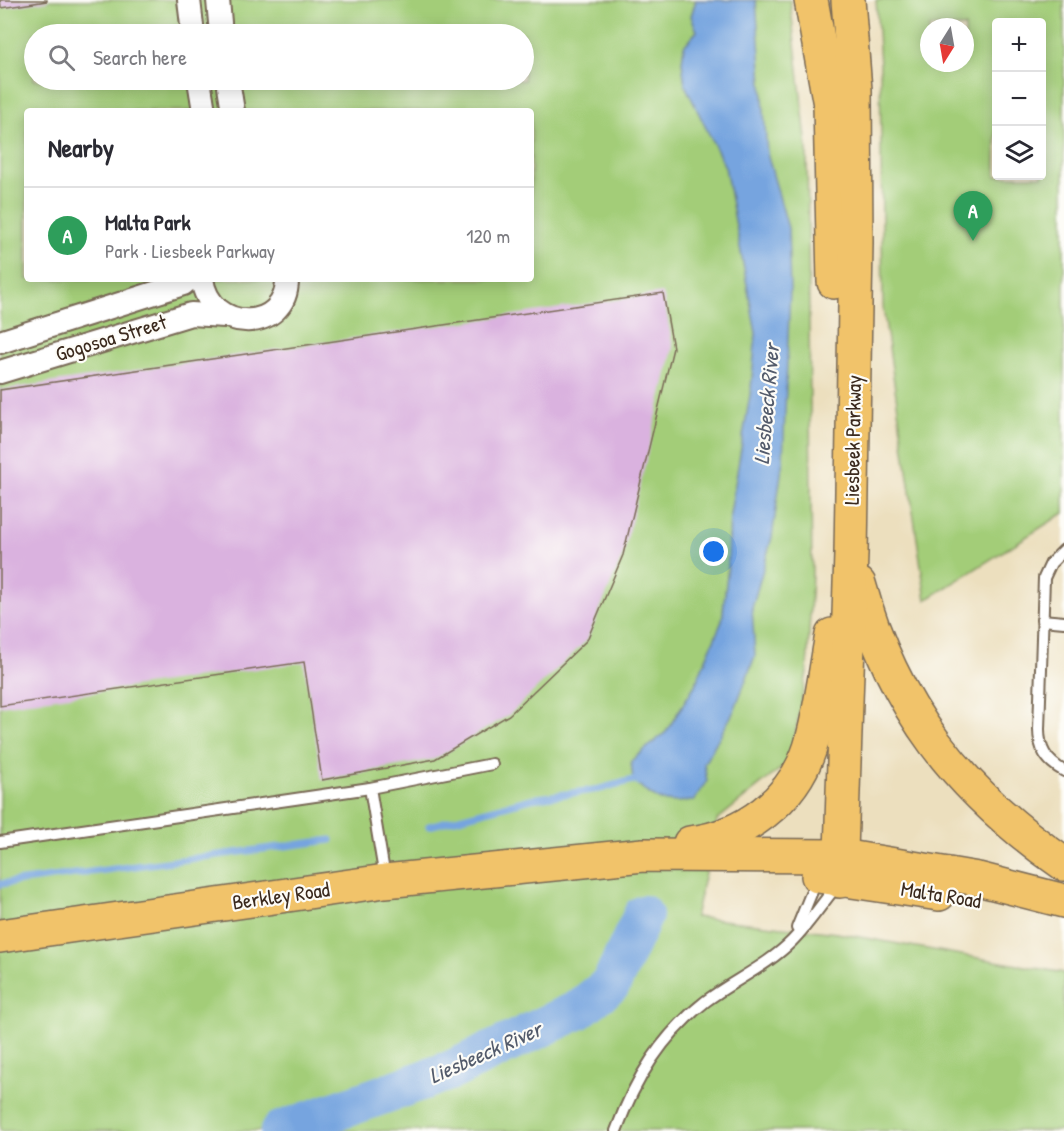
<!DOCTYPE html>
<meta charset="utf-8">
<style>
:root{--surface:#fff;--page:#f2f2f3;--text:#2b2b33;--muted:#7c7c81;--line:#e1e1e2;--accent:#db2777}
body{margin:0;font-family:"Patrick Hand",sans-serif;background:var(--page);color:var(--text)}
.controls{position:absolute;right:18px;top:18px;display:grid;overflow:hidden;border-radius:6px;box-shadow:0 3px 15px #0003}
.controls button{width:54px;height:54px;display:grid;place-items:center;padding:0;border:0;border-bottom:2px solid var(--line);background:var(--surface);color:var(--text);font:30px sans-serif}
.compass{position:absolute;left:920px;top:18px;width:54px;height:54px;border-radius:50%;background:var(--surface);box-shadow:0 3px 15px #0003;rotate:191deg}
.you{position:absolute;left:714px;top:552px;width:21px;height:21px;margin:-15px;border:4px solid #fff;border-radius:50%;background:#1a73e8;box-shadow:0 0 0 9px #1a73e833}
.badge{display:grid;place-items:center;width:39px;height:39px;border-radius:50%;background:var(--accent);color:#fff;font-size:20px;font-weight:700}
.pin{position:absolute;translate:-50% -50px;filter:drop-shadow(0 2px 3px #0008)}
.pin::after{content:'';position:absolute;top:32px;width:21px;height:18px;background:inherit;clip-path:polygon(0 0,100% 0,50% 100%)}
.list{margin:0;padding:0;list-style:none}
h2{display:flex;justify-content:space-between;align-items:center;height:78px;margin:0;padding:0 24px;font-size:26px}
h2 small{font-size:20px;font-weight:400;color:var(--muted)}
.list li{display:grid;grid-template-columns:39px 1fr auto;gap:18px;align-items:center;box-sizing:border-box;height:96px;padding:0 24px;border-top:2px solid var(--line)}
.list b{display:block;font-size:22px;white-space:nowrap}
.list p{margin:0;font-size:20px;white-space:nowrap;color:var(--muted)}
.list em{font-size:20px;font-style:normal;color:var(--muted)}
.icon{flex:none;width:33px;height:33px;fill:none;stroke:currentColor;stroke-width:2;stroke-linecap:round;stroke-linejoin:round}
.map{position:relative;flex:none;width:1064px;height:1131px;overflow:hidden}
.search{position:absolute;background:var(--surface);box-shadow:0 3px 15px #0003;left:24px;top:24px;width:510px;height:66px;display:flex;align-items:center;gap:15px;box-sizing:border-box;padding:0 21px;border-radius:33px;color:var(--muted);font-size:22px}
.panel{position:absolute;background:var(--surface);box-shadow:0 3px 15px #0003;left:24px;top:108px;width:510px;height:174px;border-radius:6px}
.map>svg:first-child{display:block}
.green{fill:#a3cd78;stroke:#6f7c4b;stroke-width:1.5;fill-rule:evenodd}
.water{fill:#76a4df;stroke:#58677e;stroke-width:1.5}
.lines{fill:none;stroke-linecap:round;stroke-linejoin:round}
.stream{stroke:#76a4df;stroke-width:7}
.river{stroke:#76a4df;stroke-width:40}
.building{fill:#dab2df}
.service-casing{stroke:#796956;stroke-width:14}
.minor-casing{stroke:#796956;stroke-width:26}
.primary-casing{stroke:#796956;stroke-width:36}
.service{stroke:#fff;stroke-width:10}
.minor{stroke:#fff;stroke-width:22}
.primary{stroke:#f1c36a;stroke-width:33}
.labels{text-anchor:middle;stroke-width:4.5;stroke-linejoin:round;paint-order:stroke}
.street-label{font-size:21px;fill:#3b2a1e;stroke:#fdfcf7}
.water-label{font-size:22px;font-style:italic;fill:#535b6b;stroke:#fdfcf7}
</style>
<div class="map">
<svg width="1064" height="1131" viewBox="0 0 1064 1131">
<rect width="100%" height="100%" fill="#fdfcf7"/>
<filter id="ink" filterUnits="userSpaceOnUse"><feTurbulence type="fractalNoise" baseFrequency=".0167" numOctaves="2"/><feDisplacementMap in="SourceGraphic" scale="12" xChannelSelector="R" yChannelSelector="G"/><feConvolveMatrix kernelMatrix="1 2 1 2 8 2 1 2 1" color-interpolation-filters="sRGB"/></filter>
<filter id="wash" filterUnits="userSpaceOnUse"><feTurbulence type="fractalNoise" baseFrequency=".008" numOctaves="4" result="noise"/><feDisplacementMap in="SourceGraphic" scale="24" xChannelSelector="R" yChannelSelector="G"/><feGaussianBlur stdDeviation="1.35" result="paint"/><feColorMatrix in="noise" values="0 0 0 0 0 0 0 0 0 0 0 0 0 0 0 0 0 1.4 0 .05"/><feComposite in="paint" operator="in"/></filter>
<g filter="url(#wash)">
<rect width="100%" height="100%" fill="#ecdfbe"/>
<g class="green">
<path d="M0,0H790L807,148L812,574L807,672L790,761L717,820L695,917L837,933L1064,973V1131H0ZM34,34H524V80H34ZM27,111H531V279H27Z"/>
<path d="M876,0H1064V513L926,600L883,307L880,65ZM996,22H1042V176H996ZM929,27H965V63H929Z"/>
</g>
<path class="water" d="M696,0H756L767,153L788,228L790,290L783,460L772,537L752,608L755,656L734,711L704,764L707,781L694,801C661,804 656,801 633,780L631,761L666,732L695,685L722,621L728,565L730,514L751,389L756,333L725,167L685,85L682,62L684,46L697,31L691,16Z"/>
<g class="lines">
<g class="stream">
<path d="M429,826L531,799L600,789L633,780L639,782"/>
<path d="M0,884L331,840"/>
</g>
<path class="river" d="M280,1131L452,1070L578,1010L611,984L643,915"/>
</g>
<g id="blocks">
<g class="building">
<path d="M0,0H47V1L1,8Z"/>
<path d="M663,293L673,348L623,555L587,640L509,715L435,759L322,780L304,662L0,706V390Z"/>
</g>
</g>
</g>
<g filter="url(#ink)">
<use href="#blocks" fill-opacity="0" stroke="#796956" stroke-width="1.5"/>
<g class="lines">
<defs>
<g id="service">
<path d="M1064,550L1051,563L1044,578L1039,729C1039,749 1046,761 1064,771"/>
<path d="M1042,620L1064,622"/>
<path d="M370,788L385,878"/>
<path d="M0,842L370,788L492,764"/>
<path d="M797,928L817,879"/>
<path d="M616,1131C635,1079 662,1035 706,1001C734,980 767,966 792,941C809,924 823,902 838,884"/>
</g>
<g id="minor">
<path d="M189,0L193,34"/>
<path d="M218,0L221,34"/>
<path d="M199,80L204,111"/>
<path d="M228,80L233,111"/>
<path d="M202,279C210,335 288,333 287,279"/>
<path d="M0,342L183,284L189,279"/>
<path d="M0,372L191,314L225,316"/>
</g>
<g id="primary">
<path d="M811,0L830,105L834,282"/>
<path d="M859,584C893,708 960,792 1064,864"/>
<path d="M690,843C744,837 793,800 810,748C821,712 825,672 832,635"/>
<path d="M818,876L939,894"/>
<path d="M840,881L851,554L856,242L855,90L848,0"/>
<path d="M0,936L385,881L643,855L842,856L978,879L1064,901"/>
</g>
</defs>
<use href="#service" class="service-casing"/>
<use href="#minor" class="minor-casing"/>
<use href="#primary" class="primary-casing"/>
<use href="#service" class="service"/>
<use href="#minor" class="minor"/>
<use href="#primary" class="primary"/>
</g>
</g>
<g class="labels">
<g class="street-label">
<text transform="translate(111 338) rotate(-17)" y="7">Gogosoa Street</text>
<text transform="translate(853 440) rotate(-89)" y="7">Liesbeek Parkway</text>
<text transform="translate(941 895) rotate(9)" y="7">Malta Road</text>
<text transform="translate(281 896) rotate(-8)" y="7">Berkley Road</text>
</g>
<g class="water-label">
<text transform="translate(766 404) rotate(-85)" y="8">Liesbeeck River</text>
<text transform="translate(485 1052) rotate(-24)" y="8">Liesbeeck River</text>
</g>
</g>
</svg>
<div class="controls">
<button>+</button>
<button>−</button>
<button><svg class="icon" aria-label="layers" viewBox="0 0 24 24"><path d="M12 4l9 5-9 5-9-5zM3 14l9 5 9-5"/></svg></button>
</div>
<svg class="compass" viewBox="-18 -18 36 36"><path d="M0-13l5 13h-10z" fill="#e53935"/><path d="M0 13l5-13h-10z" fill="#7c7c81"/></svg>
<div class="you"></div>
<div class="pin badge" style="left:973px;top:241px;background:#2e9e5b">A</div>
<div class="search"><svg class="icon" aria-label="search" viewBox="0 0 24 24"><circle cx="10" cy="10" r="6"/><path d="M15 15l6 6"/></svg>Search here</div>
<section class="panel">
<h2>Nearby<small></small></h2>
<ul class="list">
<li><span class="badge" style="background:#2e9e5b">A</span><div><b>Malta Park</b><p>Park · Liesbeek Parkway</p></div><em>120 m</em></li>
</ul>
</section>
</div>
